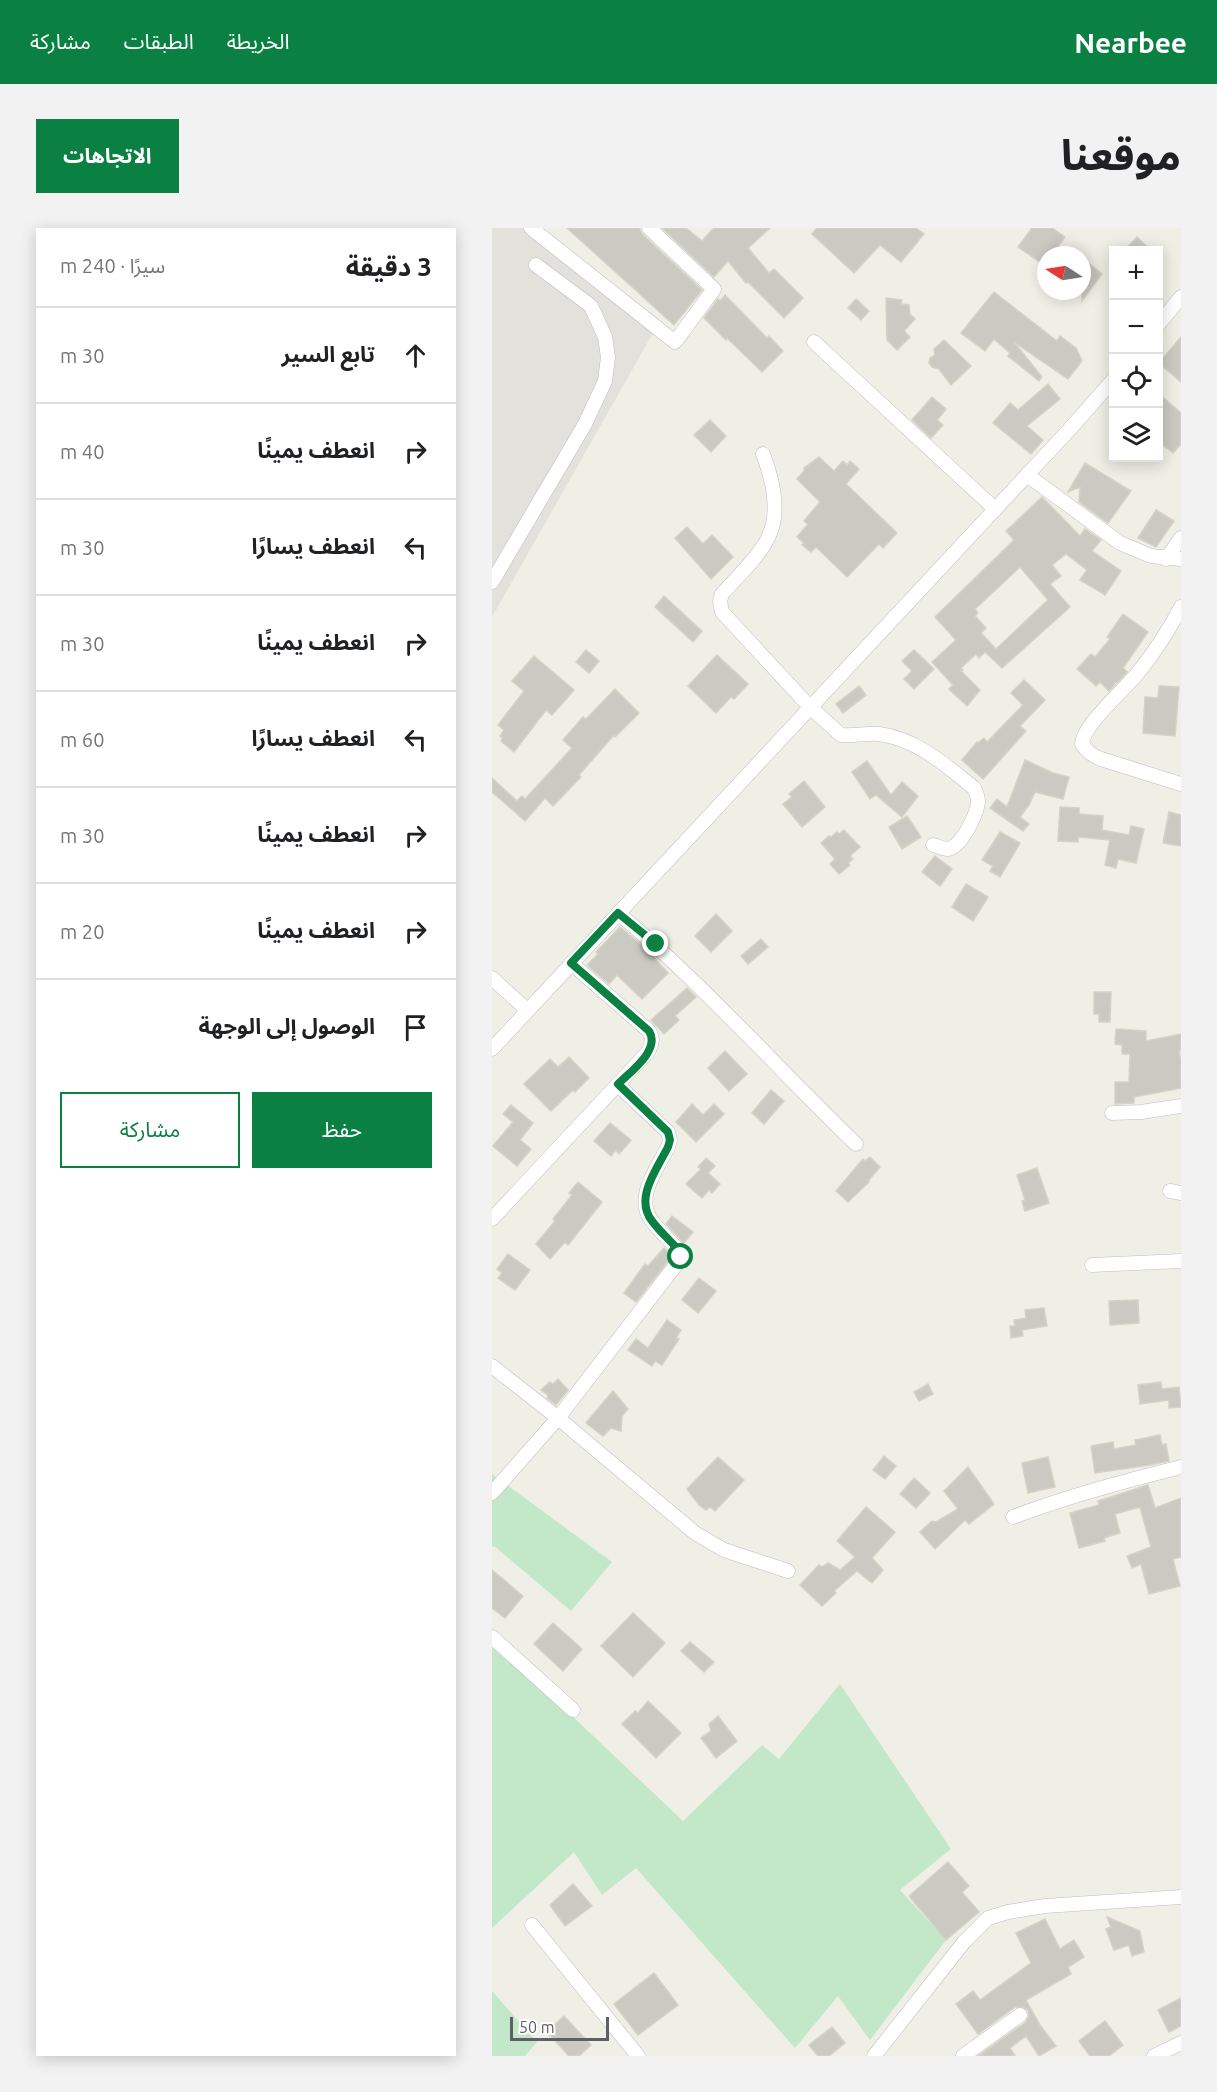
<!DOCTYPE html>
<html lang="ar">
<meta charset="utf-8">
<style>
:root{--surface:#fff;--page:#f2f2f2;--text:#202124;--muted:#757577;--line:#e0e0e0;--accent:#0b8043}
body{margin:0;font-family:Ubuntu,"Noto Sans Arabic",sans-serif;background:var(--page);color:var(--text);direction:rtl}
.controls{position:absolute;right:18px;top:18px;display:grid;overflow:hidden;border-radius:0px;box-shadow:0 3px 15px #0003}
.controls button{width:54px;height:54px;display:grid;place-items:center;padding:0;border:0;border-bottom:2px solid var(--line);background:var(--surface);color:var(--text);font:30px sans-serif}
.compass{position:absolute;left:545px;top:18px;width:54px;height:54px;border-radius:50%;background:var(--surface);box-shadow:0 3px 15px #0003;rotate:282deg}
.scale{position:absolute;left:18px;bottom:15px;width:99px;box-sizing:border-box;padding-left:6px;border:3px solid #5e6067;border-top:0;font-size:16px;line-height:21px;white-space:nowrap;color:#5e6067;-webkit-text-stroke:4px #fff;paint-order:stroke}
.stop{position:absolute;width:18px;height:18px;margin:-14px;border:4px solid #0b8043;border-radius:50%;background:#fff}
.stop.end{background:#0b8043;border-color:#fff;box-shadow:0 2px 6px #0008}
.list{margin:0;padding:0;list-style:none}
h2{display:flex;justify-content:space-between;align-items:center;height:78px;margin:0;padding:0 24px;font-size:26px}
h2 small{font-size:20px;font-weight:400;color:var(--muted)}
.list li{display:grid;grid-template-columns:39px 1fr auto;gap:18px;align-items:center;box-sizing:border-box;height:96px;padding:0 24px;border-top:2px solid var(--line)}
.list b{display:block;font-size:22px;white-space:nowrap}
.list em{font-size:20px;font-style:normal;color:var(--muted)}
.actions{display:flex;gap:12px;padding:18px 24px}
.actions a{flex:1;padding:14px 0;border:2px solid var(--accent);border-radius:0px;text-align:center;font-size:21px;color:var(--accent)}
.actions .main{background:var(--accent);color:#fff}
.icon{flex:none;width:33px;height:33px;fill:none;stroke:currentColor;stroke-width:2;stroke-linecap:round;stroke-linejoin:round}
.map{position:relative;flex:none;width:689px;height:1828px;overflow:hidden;direction:ltr;border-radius:0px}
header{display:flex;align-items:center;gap:36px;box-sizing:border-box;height:84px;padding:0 30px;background:var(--accent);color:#fff}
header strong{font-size:28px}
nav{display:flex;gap:33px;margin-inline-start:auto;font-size:21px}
.intro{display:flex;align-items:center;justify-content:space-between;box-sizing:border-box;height:144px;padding:0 36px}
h1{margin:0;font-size:42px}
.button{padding:15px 27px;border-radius:0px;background:var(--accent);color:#fff;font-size:21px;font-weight:700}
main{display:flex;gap:36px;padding:0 36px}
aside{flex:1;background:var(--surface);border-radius:0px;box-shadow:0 3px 15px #0003}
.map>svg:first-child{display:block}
.industrial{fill:#e2e1db}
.green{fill:#c3e7c9}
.building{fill:#cbcac2;stroke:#d5d2c5;stroke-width:1.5;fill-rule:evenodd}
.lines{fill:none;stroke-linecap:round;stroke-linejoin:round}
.minor-casing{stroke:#bbbdc2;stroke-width:15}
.minor{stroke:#fff;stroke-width:14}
.route{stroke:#0b8043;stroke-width:8}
</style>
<header>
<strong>Nearbee</strong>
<nav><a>الخريطة</a><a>الطبقات</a><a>مشاركة</a></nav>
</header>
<div class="intro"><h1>موقعنا</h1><a class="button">الاتجاهات</a></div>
<main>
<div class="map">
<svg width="689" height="1828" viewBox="0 0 689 1828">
<rect width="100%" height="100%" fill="#f0efe6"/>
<path class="industrial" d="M0,0H50L161,105L0,389Z"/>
<g class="green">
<path d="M0,1246L120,1334L79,1383L2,1318L0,1319Z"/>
<path d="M0,1412L191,1593L270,1517L287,1531L348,1456L459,1621L408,1662L454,1712L378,1812L346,1768L303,1820L144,1640L110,1667L82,1624L0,1700Z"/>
<path d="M0,1763L45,1814L33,1828H0Z"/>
</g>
<g class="building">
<path d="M75,0H147L151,7L210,62L182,97Z"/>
<path d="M170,0H194L210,13L222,0H278L256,20L277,45L282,41L311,70L292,90L256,54L254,55L236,33L222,49Z"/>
<path d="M325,0H424L432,6L409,34L388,17L362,45L320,6Z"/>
<path d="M540,0H560L573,9L560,27H554V38L526,19Z"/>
<path d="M645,9L651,15L660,22H633Z"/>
<path d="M590,30L610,46L590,73Z"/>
<path d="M502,64L565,113L568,108L584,120L590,133L576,151L522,114L550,149L547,153L516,128L518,125L502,111L493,123L469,105Z"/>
<path d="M233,67L275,110L277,108L291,123L270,144L235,110L234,112L212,90L226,71L228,73Z"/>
<path d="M394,70L410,72L409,76L417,77L418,86L423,91L412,103L418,109L405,122L395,112Z"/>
<path d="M364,71L377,83L369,92L356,80Z"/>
<path d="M689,109V154L667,135Z"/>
<path d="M452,112L479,138L459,157L447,141L440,139L437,135L438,130L443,127L442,121Z"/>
<path d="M556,156L568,171L535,198L551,212L539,226L501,195L518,175L526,182Z"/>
<path d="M666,165L689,185V216L681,225L666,213Z"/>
<path d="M440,169L454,181L445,192L451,197L439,210L420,192Z"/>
<path d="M218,192L234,208L219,224L202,207Z"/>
<path d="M327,229L342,243L351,233L355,237L358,233L367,241L354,256L405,305L391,320L387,316L355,349L324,319L319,324L310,317L312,315L305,309L316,296L312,293L328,274L305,251L312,243V240Z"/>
<path d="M593,235L639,263L616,295L587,274L588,259L576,264Z"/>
<path d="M550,269L588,308L593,301L609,312L600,323L629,343L613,367L588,352L595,342L574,326L560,337L569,348L558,356L578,379L510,440L493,424L487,430L484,426L469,440L471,442L469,443L488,462L475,478L457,461L461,457L440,434L464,412L443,389L522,312L514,303ZM528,339L556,372L504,421L489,405L494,400L483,388L486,385L483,381Z"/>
<path d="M664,282L682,293L664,319L646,310Z"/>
<path d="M195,299L211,316L220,307L241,329L219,351L183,310Z"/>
<path d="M172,368L210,403L201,414L163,379Z"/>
<path d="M631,386L656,404L631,440L635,444L626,454L622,455H624L617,463L608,454L604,458L585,441L599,426L603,429L618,411L615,409Z"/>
<path d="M94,422L107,433L97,445L84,434Z"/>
<path d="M422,422L442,441L422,461L412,451L420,443L410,433Z"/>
<path d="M225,427L256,456L242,471L239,469L224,485L196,458Z"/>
<path d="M42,428L82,462L60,487L54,482L22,524L9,513L11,510L8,508L12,502L6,497L32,463L20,453Z"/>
<path d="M532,452L553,472L528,498L534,503L491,551L470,532L485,514L486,515L492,510L495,514L531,477L519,465Z"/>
<path d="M367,458L374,467L351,485L344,476Z"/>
<path d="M667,458L687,459L683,508L651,505L653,469L666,470Z"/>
<path d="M123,461L147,485L123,509L122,507L87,547L89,549L61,578L53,570L33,593L0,564V550L25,573L30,568L33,571L80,520L71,512L91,489L94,491Z"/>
<path d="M533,532L561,545L577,549L571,571L543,564L537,577L528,589L537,596L531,603L498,580L505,571L515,579Z"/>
<path d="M375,533L399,567L410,554L426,568L410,589L384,567L378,571L360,544Z"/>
<path d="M312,553L333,579L310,599L291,576L300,569L297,566Z"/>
<path d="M568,579L587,580V586L611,588L610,602L637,607L639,598L652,601L644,635L626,631L624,640L613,637L618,612L586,609V614L566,613Z"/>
<path d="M677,584L689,587V618L671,615Z"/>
<path d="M415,588L429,609L410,621L397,599Z"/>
<path d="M352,602L368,619L358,628L361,631L356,635L358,637L347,646L338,636L343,631L329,615L337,608L339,609L345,604L347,606Z"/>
<path d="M508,604L528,615L508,649L498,643L501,638L490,632Z"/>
<path d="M443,628L460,641L448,658L430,644Z"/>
<path d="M474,656L496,669L481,693L460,679Z"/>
<path d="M224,686L240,703L219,724L203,708Z"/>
<path d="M128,699L151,718L176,745L150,771L125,747L117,756L95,737L106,726L104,724Z"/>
<path d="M269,711L276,719L256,736L249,728Z"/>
<path d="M195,760L204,769L183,788L187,792L172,806L159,792Z"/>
<path d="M602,764H619L618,794H607V786H602Z"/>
<path d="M624,801L654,803V813L689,806V822L687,823L689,834V860L642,869V875L623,876V854H637L638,826H630V817L623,816Z"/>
<path d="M233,823L255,846L237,863L216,840Z"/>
<path d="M77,829L97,850L83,864L81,862L59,883L32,856L58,831L66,839Z"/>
<path d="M279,862L292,873L272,896L260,885Z"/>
<path d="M200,876L211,887L222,876L232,886L204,914L184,894Z"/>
<path d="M19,877L41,895L28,912L39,921L25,938L1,918L21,894L11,886Z"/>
<path d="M118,895L139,912L127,926L124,922L119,928L102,913Z"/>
<path d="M378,929L388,939L376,953L377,954L356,974L344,963L371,931L373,933Z"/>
<path d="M214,930L223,938L216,945L228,956L220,965L217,962L210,970L194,956L209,941L206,939Z"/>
<path d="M545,940L557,975L533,983L530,973L533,972L525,947Z"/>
<path d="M86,954L110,974L76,1017L73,1014L58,1031L44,1016L63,993L61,991L80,967L77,965Z"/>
<path d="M180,988L201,1004L192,1015L174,996Z"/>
<path d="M172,1020L180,1028L144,1074L132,1065L153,1036L156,1038Z"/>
<path d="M16,1026L38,1042L23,1062L6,1050L10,1045L5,1041Z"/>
<path d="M207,1050L224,1063L206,1085L190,1072Z"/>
<path d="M646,1072L647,1095L618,1097L617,1073Z"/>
<path d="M552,1080L555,1098L530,1102L531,1108L519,1110L518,1098H523L522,1092L534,1090L533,1082Z"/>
<path d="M175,1092L189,1102L184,1110L187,1111L170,1137L163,1133L160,1138L136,1122L144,1111L156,1120Z"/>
<path d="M66,1151L76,1162L64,1177L55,1170L56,1167L49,1162L58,1154L61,1156Z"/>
<path d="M669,1154L670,1161L687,1159L689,1179L677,1180V1172L648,1176L646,1157Z"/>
<path d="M436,1156L441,1166L427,1173L422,1164Z"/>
<path d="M121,1163L136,1181L130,1188L129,1203L119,1200L111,1208L94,1195Z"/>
<path d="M668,1207L670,1217L674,1216L677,1233L658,1237L603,1245L599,1218L621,1214L622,1221L644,1217L643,1212Z"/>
<path d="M392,1228L404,1238L393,1251L381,1242Z"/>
<path d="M226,1229L252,1252L223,1283L218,1279L214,1282L207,1277L195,1261Z"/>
<path d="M556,1229L563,1259L536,1265L530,1235Z"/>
<path d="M476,1239L502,1276L477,1296L473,1292L443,1321L428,1304L440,1293L444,1294L466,1281L452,1263Z"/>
<path d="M422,1250L438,1265L424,1280L408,1266Z"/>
<path d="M656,1257L663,1280L689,1270V1329L681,1331L688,1358L657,1366L649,1336L640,1340L635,1328L659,1319L648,1279L623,1286L628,1305L612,1310L613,1313L587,1320L578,1285L607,1277L606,1273Z"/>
<path d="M374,1279L403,1304L380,1330L391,1342L380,1355L365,1343L342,1363L344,1365L330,1378L308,1357L327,1337L330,1339L336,1335L348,1342L363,1329L345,1313Z"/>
<path d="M0,1342L31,1368L13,1390L0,1380Z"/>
<path d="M141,1385L173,1415L141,1449L109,1418Z"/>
<path d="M61,1395L90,1421L71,1443L42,1416Z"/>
<path d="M198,1414L222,1434L212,1444L189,1423Z"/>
<path d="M156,1473L189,1505L164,1530L130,1496L143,1483L146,1485Z"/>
<path d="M226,1488L245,1513L224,1530L209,1510L219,1503L217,1496Z"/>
<path d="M456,1634L477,1658L470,1664L487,1684L454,1712L417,1668Z"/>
<path d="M81,1656L100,1678L73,1698L58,1677Z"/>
<path d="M615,1689L648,1703L652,1724L640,1728L637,1717L622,1722L614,1701L619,1699Z"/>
<path d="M553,1691L568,1721L582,1712L592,1729L576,1739L579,1746L534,1772L548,1797L564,1818L547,1828L534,1808L518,1820L523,1828H486L534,1794L537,1787L536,1782L531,1779H523L486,1806L464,1776L481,1763L488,1772L539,1735L524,1705Z"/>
<path d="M162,1745L186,1777L146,1807L122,1776Z"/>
<path d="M689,1770V1798L677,1804L666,1782Z"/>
<path d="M72,1788L99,1817L87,1828H77L55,1804Z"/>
<path d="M613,1793L631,1817L617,1828H598L587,1813Z"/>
<path d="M340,1799L353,1815L337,1828H326L317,1817Z"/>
</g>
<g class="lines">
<defs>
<g id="minor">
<path d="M39,0L183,114L222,61L157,0"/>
<path d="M666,97L689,69"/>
<path d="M322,114L503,281"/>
<path d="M271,226C281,252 289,286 275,312C265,331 244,350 230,366L228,373L230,384L318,479L349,507C362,508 375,505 387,506C423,510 455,538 482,560C484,564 486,568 486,574C485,586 469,620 456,621C451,621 445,618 441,617"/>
<path d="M535,247L628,315L659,328L689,331"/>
<path d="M674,331L689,310"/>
<path d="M0,354L93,196L113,153L116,129L113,109L99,78L44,37"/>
<path d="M689,379C677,402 662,425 645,446C632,462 591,497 590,516C595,524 600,527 609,531L689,556"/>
<path d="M126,685C211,756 284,839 364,916"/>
<path d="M0,750L35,782"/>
<path d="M0,821L577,202L622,151"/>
<path d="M126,857L176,904L178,912L176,919C165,941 142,970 160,993C169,1005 180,1014 189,1025L190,1029L66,1190L203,1305L232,1322L296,1343"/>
<path d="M620,885L649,884L689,878"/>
<path d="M678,963L689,965"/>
<path d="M0,991L155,825C160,817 162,811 157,803L79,735"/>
<path d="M600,1037L689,1033"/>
<path d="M0,1138L66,1190L0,1265"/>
<path d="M521,1289C576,1268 632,1253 689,1239"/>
<path d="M0,1409L81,1482"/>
<path d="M40,1697L146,1828"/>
<path d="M382,1828L472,1714L496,1690L516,1684L553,1678L689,1669"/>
<path d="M471,1828L528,1787"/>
<path d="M662,1828L689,1815"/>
</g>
</defs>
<use href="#minor" class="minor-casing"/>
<use href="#minor" class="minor"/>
</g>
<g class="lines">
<path class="route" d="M164,716L126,685L79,735L157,803C169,822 138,844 126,856L176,904L178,912L176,919C165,941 142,970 160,993C169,1005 180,1014 189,1025V1029"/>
</g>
</svg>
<div class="controls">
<button>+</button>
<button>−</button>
<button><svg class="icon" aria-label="locate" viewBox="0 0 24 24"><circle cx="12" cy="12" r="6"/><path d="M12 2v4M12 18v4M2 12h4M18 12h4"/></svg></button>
<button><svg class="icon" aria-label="layers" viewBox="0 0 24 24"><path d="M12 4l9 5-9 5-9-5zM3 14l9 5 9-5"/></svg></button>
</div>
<svg class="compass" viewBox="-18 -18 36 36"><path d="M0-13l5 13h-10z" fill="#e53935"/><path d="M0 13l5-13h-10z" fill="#757577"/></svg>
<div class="scale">50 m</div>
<div class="stop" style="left:189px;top:1029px"></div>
<div class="stop end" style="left:164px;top:716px"></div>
</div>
<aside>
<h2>3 دقيقة<small>سيرًا · 240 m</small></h2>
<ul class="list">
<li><svg class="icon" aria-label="ahead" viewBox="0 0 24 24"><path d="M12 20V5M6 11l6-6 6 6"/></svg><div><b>تابع السير</b></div><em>30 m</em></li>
<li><svg class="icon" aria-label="right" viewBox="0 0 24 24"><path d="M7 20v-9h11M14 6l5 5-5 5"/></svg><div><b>انعطف يمينًا</b></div><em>40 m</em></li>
<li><svg class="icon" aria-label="left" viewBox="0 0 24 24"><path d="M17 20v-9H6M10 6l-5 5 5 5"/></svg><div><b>انعطف يسارًا</b></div><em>30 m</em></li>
<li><svg class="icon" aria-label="right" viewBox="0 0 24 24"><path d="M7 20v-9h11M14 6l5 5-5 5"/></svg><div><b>انعطف يمينًا</b></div><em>30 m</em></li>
<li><svg class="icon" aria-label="left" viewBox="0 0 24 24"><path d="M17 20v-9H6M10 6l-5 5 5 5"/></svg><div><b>انعطف يسارًا</b></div><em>60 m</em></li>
<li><svg class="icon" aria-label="right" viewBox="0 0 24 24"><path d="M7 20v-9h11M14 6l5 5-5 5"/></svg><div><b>انعطف يمينًا</b></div><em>30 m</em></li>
<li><svg class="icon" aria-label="right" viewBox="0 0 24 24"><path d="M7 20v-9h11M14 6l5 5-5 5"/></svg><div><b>انعطف يمينًا</b></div><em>20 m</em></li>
<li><svg class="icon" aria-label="arrive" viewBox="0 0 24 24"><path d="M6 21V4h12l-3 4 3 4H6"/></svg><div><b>الوصول إلى الوجهة</b></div></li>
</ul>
<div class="actions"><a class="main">حفظ</a><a>مشاركة</a></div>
</aside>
</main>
